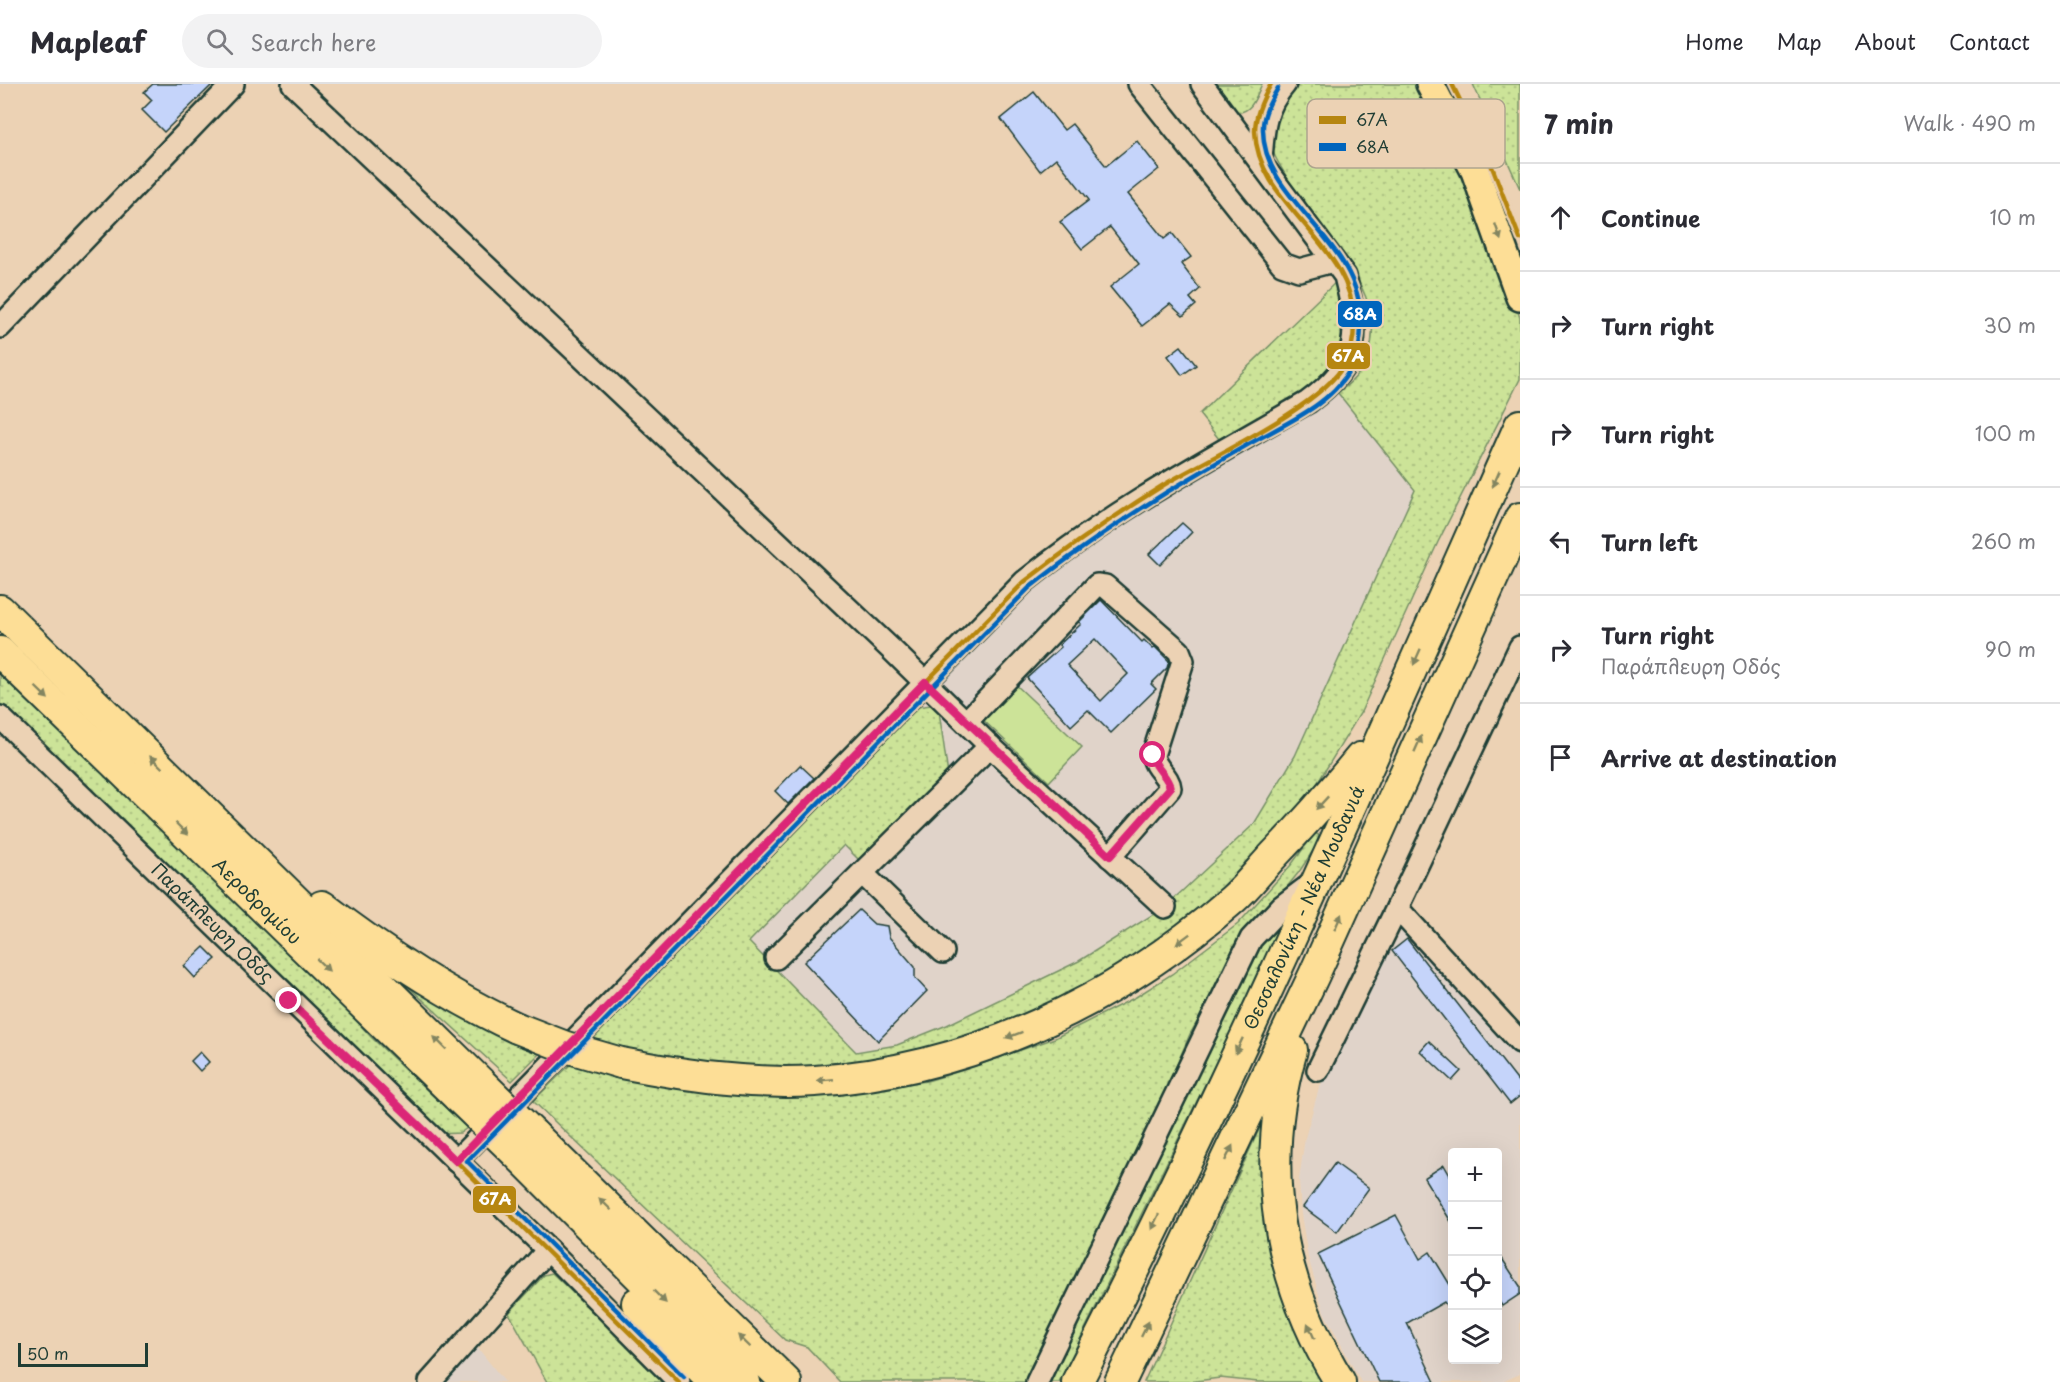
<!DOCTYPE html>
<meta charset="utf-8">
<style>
:root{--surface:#fff;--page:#f2f2f3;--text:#2b2b33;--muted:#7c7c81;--line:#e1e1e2}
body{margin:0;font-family:"Playpen Sans",sans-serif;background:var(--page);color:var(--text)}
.controls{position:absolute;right:18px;bottom:18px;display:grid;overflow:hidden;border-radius:6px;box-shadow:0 6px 24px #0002}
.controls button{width:54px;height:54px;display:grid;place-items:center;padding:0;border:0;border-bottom:2px solid var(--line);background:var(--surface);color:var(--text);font:30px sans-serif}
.scale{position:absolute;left:18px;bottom:15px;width:130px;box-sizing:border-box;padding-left:6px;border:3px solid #1f3d34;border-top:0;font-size:16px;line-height:21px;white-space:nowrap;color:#1f3d34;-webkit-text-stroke:4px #ecd2b4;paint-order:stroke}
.stop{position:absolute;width:18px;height:18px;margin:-14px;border:4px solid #db2777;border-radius:50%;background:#fff}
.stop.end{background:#db2777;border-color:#fff;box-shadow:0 2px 6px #0008}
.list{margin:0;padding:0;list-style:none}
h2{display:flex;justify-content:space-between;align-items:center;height:78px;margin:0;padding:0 24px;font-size:26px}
h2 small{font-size:20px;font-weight:400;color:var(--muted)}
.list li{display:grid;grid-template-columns:39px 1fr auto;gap:18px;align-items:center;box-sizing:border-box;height:108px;padding:0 24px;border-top:2px solid var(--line)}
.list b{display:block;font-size:22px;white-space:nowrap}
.list p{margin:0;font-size:20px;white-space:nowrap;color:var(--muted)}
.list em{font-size:20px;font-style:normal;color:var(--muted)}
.icon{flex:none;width:33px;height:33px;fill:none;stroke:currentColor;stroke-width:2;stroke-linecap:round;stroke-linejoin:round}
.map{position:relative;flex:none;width:1520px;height:1298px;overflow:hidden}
header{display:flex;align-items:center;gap:36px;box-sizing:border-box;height:84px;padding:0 30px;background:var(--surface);border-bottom:2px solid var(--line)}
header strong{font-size:28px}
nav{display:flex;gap:33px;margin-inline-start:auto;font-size:21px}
.search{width:420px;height:54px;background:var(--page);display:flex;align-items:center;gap:15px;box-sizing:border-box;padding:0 21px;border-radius:33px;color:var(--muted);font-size:22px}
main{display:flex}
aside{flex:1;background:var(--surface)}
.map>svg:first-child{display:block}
.built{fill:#e0d3c9;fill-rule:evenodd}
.grass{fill:url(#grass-dots);stroke:#769066;stroke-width:1.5}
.green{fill:#cce398;stroke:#769066;stroke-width:1.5}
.building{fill:#c5d4fa;stroke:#1f3d34;stroke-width:1.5;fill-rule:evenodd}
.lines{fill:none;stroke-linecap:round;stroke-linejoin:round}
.minor-casing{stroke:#1f3d34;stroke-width:26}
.major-casing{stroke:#1f3d34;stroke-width:32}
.highway-casing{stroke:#1f3d34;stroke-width:34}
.minor{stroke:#ecd2b4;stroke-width:21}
.major{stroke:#fdde96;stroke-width:27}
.highway{stroke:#fdde96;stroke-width:30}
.highway-bridge-casing{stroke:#1f3d34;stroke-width:34;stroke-linecap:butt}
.highway-bridge{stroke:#fdde96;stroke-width:30}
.bus-1-casing{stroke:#ecd2b4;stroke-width:9}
.bus-2-casing{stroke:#ecd2b4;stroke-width:9}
.bus-1{stroke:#b68610;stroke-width:4.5}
.bus-2{stroke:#0065bd;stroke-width:4.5}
.oneway{fill:#838560}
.route{stroke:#db2777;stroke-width:8}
.labels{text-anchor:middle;stroke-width:4.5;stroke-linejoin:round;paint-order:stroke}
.street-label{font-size:18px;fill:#1f3d34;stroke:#ecd2b4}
.key{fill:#ecd2b4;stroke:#aea58e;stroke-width:1.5}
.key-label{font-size:16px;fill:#1f3d34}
.line-badge{stroke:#ecd2b4;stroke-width:2}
.badge-label{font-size:16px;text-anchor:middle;font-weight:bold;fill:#fff}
</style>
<header>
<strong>Mapleaf</strong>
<div class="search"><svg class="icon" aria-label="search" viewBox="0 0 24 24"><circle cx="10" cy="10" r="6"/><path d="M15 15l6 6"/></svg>Search here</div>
<nav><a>Home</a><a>Map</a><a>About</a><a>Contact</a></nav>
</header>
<main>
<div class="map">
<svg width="1520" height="1298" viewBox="0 0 1520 1298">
<defs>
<pattern id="grass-dots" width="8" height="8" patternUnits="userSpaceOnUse" patternTransform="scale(1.5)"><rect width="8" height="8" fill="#cce398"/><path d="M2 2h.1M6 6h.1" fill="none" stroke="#afc484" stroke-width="1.8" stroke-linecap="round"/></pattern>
</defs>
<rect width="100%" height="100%" fill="#ecd2b4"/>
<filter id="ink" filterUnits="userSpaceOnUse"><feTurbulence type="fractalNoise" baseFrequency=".0167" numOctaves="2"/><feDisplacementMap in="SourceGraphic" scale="12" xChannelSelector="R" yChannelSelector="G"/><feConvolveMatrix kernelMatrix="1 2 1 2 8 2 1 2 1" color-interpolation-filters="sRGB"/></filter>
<g filter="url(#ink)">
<g class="built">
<path d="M1338,309L1415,406L1295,672L1254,740L1165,823L1079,877L947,941L897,961L856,968L641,948L922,621L1002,536L1046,495L1119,440Z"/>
<path d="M1405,839L1520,969V1290L1502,1298H1361L1324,1228L1308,1173L1301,1130L1299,1096L1305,1054L1319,1004ZM1452,1068H1498V1276H1452Z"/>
<path d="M477,1263L505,1298H443Z"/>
</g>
<g class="grass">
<path d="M1216,0H1262C1256,12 1252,29 1237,28Z"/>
<path d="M1296,0H1418L1493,149L1520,234V295L1438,458L1361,628L1304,721L1208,825L1053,925L879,979L737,987L580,958L910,624L938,620L948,691L863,780L844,761L749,858L856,968L897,961L947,941L1079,877L1165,823L1254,740L1295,672L1415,406L1338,309C1345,303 1353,297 1358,290C1408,219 1315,147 1285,90C1279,80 1271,68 1271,57C1270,35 1283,15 1296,0Z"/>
<path d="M1473,0H1520V105Z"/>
<path d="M1338,196L1343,245L1338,268L1328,289L1307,307L1219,355L1199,330Z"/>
<path d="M0,582L327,904L371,953L467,1044L460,1049L438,1050L0,620Z"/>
<path d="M1315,749L1322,753L1299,788L1248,851L1190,950L1135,1078L1026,1298H840L807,1263L785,1256L533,1017L574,977L873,1004L927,997L967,985L1055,954L1136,913L1172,890L1238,840L1291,781Z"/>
<path d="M1288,826L1275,858L1059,1298H1047L1265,851Z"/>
<path d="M381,878L541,968L512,997Z"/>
<path d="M1281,997L1271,1042L1326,1298H1258L1220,1294L1188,1298H1144Z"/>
<path d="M552,1189L666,1298H547L509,1229L544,1191Z"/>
</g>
<path class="green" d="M1014,599L1082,663L1049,698L981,634Z"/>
<g class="building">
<path d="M153,0H213L164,48L142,26L152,16L144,8Z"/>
<path d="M1034,8L1064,46L1072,40L1106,82L1137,57L1159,85L1128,110L1164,155L1172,149L1191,173L1181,180L1200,205L1190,214L1196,221L1183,232L1170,220L1142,242L1110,203L1139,180L1110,143L1082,165L1060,138L1089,116L1056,74L1040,87L1001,35Z"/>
<path d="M1181,262L1196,281L1182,291L1168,272Z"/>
<path d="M1182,439L1192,448L1160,481L1149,470Z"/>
<path d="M1101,516L1142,558L1144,556L1153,565L1155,563L1169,577L1167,584L1151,600L1156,605L1111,649L1088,626L1071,642L1027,594L1061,563L1059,561L1081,540L1079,538ZM1095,555L1128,590L1101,617L1067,581Z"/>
<path d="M800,681L814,694L788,720L775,707Z"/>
<path d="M859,826L874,840L887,842L889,853L915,883V894L927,907L878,957L804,878Z"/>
<path d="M1407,855L1520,1000V1012L1510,1020L1392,867Z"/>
<path d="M204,863L216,875L195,894L184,882Z"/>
<path d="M1429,957L1461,987L1452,997L1420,967Z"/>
<path d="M200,968L209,978L200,987L191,977Z"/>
<path d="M1335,1079L1369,1104L1337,1148L1303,1123Z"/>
<path d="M1444,1081L1452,1095V1139L1424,1094Z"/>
<path d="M1396,1131L1420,1175L1430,1168L1452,1204V1230L1444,1218L1407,1239L1435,1298H1379L1318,1170Z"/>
<path d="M1497,1167L1520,1202V1210L1502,1222L1497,1214Z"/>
</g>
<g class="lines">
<defs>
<g id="minor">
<path d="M293,0L893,567L990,662L1165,823"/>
<path d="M1139,0L1282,180L1299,186L1333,177"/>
<path d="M1261,77C1263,46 1264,24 1285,0"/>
<path d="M0,243L233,0"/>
<path id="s1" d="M0,633L548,1166L679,1298"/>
<path d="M966,638L1097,501L1105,502L1179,567L1183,577L1153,671C1154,685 1169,691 1170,704L1110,773"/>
<path d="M862,789L943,868"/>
<path d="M1397,824L1520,563"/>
<path d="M776,874L990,662"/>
<path d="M1318,986L1397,824L1520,958"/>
<path d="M456,1077L1024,498C1113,426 1209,375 1308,318C1361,278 1360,253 1345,192L1202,0"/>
<path d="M430,1298L548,1166"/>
<path d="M1037,1298L1251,855L1282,822L1315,797"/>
</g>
<path id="major" d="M1430,0L1475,87L1520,213"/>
<g id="highway">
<path d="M0,526L482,1000"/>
<path id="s2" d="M0,568L459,1014"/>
<path d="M322,822C383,869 448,912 517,944"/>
<path d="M1292,966C1258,1082 1277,1197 1340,1298"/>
<path d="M621,979C684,991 749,1001 815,997C971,986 1115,918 1232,816C1247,803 1259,787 1272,773C1303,741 1332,708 1360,674"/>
<path d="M533,1050L786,1298"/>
<path d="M515,1068L745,1298"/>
<path d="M637,1219L714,1298"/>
<path id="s3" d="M1077,1298C1238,986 1377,662 1520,341"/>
<path d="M1120,1298L1314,891L1520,434"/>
</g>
</defs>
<use href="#minor" class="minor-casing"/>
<use href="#major" class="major-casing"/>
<use href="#highway" class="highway-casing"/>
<use href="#minor" class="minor"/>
<use href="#major" class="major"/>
<use href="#highway" class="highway"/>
<defs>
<g id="highway-bridge">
<path d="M517,944L566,963L621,979"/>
<path d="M482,1000L533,1050"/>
<path d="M459,1014L515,1068"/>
</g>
</defs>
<use href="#highway-bridge" class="highway-bridge-casing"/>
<use href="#highway-bridge" class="highway-bridge"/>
<defs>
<g id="bus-1">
<path d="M1452,0L1489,75L1520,155"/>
<path d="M679,1298L456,1077L1024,498C1068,464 1114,432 1162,402C1207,375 1323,322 1345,279C1352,267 1354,254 1354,240C1355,159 1257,123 1255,47C1255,30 1263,14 1271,0"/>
</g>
<path id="bus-2" d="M684,1293L467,1077L1029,504C1073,469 1119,438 1167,408C1194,392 1221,376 1249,360C1286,339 1335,320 1354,278C1360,266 1361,252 1361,239C1362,156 1263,118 1263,46C1262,31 1271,16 1278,4"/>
</defs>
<use href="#bus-1" class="bus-1-casing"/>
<use href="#bus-2" class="bus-2-casing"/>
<use href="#bus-1" class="bus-1"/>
<use href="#bus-2" class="bus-2"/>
</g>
<defs><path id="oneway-solid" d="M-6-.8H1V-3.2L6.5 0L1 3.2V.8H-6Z" transform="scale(1.5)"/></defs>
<g class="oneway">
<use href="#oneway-solid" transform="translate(1498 148) rotate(71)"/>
<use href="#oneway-solid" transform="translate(1496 395) rotate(114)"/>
<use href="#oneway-solid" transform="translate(1417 573) rotate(114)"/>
<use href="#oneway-solid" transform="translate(42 609) rotate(44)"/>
<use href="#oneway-solid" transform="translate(1418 660) rotate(-66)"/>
<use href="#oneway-solid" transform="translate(156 678) rotate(-136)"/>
<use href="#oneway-solid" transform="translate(1322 719) rotate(133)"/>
<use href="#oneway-solid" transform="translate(182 745) rotate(44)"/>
<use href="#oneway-solid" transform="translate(1338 838) rotate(-66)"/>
<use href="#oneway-solid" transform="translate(1183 855) rotate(143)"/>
<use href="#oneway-solid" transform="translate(323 881) rotate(44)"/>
<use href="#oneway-solid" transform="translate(1014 951) rotate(160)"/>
<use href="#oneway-solid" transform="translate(440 959) rotate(-135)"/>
<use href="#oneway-solid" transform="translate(1239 962) rotate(115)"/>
<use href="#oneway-solid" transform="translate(825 996) rotate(175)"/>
<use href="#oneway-solid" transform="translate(1229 1069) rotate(-64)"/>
<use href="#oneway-solid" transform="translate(605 1120) rotate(-136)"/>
<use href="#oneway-solid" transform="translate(1155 1138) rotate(116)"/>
<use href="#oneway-solid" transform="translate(660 1213) rotate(45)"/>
<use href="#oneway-solid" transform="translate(1145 1245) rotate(-64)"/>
<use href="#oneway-solid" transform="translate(1311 1247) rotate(-114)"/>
<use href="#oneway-solid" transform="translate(744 1257) rotate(-136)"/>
</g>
</g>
<g class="lines" filter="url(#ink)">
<path class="route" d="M289,917L456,1077L925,598L1110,772L1170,704C1168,691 1154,685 1153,671"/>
</g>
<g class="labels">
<g class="street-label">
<text dy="6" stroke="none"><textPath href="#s2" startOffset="358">Αεροδρομίου</textPath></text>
<text dy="6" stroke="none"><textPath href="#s3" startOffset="526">Θεσσαλονίκη - Νέα Μουδανιά</textPath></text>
<text dy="6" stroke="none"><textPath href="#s1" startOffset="296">Παράπλευρη Οδός</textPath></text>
</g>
</g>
<rect x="1307" y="15" width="198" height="69" rx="9" class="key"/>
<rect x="1319" y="32" width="27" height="8" fill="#b68610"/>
<rect x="1319" y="59" width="27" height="8" fill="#0065bd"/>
<g class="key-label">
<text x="1356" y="42">67Α</text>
<text x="1356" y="69">68Α</text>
</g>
<g class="line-badge">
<rect x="1337" y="216" width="46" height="28" rx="6" fill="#0065bd"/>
<rect x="1326" y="258" width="45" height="28" rx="6" fill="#b68610"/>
<rect x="472" y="1101" width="45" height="29" rx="6" fill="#b68610"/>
</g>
<g class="badge-label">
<text x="1360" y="236">68Α</text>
<text x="1348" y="278">67Α</text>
<text x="495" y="1121">67Α</text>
</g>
</svg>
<div class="controls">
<button>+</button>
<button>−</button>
<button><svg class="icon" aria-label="locate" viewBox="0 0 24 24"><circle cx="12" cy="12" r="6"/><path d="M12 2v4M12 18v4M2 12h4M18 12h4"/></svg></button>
<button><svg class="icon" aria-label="layers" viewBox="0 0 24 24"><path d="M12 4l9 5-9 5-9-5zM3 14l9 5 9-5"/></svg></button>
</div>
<div class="scale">50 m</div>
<div class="stop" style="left:1153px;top:671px"></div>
<div class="stop end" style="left:289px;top:917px"></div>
</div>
<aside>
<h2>7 min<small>Walk · 490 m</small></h2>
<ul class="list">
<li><svg class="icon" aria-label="ahead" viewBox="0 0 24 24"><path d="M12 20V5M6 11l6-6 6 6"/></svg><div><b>Continue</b></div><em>10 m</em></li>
<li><svg class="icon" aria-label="right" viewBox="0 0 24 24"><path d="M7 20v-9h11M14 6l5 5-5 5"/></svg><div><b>Turn right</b></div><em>30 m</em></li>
<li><svg class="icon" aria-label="right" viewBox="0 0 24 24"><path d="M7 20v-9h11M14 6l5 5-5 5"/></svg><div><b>Turn right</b></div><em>100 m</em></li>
<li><svg class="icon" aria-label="left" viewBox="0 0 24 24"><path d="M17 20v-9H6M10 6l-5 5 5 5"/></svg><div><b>Turn left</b></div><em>260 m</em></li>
<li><svg class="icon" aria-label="right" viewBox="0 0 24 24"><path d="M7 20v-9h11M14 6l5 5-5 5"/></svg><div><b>Turn right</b><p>Παράπλευρη Οδός</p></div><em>90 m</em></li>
<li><svg class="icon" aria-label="arrive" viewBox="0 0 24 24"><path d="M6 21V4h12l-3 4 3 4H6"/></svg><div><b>Arrive at destination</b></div></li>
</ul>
</aside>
</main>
